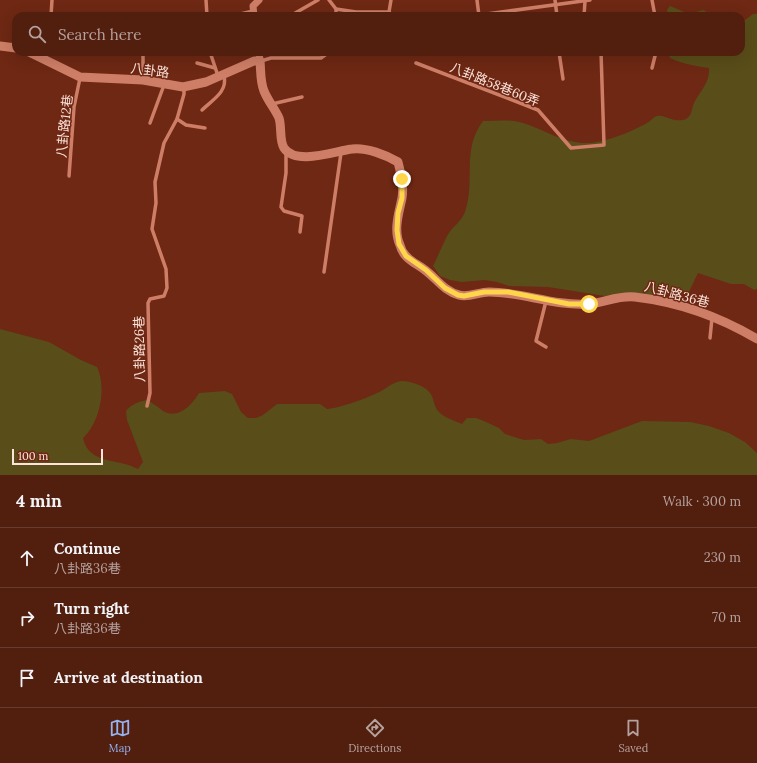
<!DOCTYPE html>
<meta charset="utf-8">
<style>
:root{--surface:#521e0e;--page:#5c2b1c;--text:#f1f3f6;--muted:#b5a29e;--line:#683c2e;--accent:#95b2f1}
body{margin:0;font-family:Lora,"Noto Sans TC",serif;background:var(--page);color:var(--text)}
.scale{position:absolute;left:12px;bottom:10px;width:91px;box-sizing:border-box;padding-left:4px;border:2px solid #fde3db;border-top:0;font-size:11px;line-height:14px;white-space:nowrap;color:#fde3db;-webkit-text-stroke:3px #6e2813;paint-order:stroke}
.stop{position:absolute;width:12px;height:12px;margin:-9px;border:3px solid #ffd54a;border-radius:50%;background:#fff}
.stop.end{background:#ffd54a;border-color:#fff;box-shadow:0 1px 4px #0008}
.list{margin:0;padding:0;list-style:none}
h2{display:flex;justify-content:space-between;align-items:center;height:52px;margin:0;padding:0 16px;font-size:17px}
h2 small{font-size:13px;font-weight:400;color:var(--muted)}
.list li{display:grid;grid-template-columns:26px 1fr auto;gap:12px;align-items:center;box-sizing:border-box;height:60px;padding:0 16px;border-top:1px solid var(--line)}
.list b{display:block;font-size:15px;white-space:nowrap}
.list p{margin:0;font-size:13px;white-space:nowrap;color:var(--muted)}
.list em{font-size:13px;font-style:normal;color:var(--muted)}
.icon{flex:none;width:22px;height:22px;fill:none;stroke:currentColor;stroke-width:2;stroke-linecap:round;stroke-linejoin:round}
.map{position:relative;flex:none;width:757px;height:475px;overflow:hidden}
.search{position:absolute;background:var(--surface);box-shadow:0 4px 16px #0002;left:12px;right:12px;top:12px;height:44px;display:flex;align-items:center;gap:10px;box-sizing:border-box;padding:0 14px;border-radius:12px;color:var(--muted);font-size:15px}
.sheet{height:232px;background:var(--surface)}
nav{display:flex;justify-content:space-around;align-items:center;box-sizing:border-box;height:56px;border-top:1px solid var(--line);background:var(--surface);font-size:11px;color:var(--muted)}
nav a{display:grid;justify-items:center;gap:2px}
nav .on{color:var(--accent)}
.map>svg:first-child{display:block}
.green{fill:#594d19}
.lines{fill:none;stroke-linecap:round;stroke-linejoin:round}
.service{stroke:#ce7e67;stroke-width:3.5}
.minor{stroke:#ce7e67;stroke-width:7}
.tertiary{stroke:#ce7e67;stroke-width:9}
.route{stroke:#ffd54a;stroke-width:5}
.labels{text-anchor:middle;stroke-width:3;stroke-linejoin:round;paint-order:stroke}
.street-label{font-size:13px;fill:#fde3db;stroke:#6e2813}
</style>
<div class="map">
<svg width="757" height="475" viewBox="0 0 757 475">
<rect width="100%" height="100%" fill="#6e2813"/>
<g class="green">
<path d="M670,6L689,14L703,10L707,12L706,16H668L667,10Z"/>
<path d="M753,14H757V289L754,290L744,284H731L698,273L688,294L605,296L548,287L509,286L497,282L485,280L462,282L450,280L440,276L433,266C438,256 442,246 447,236C452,227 461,222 465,212C476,180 461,150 483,121C497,121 510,119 523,123C543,129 561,142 584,143C602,144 631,132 647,123C651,121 653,117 657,116C664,114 672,122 683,120C692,118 691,110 694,103C700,91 710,83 709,68C696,66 682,64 670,58L668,52H741V23Z"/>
<path d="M0,329L49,342L81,360L97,367C107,387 100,423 83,438C89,465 118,458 138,469L143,462L127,420L126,411C132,404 138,402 147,400C153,403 158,407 163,411C178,420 192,405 199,393L225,391L232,394L241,412L248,418H256L263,415L277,404H320L327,409C339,408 365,399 377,393C385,390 392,382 401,381C407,381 414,383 419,385C438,393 430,404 440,413C446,418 455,421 462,424L467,418H476L484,421L499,428L505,434L524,440L541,439L548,444L557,443L571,439L589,441L642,421L690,422L709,426L729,433L745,442L757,453V475H0Z"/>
</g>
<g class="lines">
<g class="service">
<path d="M206,0L207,16"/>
<path d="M329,0L336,9L356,12H389L393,16"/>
<path d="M477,0L479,16"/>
<path d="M555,0L557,16"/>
<path d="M652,0L655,16"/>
<path d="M336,9V16"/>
<path d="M389,12L391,0"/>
<path d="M51,16L52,0"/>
<path d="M232,16L253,11"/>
<path d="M290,16L318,0"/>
<path d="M472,16L590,0"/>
<path d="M584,16L585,1"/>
<path d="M210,52L218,76"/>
<path d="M559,52L563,79"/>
<path d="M261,61L271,58H321L329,52"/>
<path d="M197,63L215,68"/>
<path d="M416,63L538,110L571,148L604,145L601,52"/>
<path d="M652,68L656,52"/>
<path d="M143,79V52"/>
<path d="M272,104L302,97"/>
<path d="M202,110C212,100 228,92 224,76"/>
<path d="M177,119L186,125L205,128"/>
<path d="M150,123L164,85"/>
<path d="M286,151V173L281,207L284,211L302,216L300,232"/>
<path d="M69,176L74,107L80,78"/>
<path d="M324,272L341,153"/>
<path d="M710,338L712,318"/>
<path d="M546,347L536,341L546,301"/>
<path d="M147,406L150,393L148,303L150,299L164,296L167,288L166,269L152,229L156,203L155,182L164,143L177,119L184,94V88"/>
</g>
<g class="minor">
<path d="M254,16L253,6L259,0"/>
<path d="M259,52L260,61"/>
</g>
<g class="tertiary">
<path d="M0,46L16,48"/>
<path d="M29,52L80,77L143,80L183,87L206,82L254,61H260C261,71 260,81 264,91C268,101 275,109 279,118C282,127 279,140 284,148C296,166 335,151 352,149C366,147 386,155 398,162C401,174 404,186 402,198C399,213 393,230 400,245C401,249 403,253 406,256C411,262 419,265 425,270C436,278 445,292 459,295C468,298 479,292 489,292C522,292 554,306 587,304C604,303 618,295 635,297C678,302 720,317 757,339"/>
</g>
</g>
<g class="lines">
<path class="route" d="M402,179V198L398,213L397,230L399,244L406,256L426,270L445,288L458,295L464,296L484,292H508L569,304H589"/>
</g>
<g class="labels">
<g class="street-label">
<text transform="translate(150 70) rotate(7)" y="5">八卦路</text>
<text transform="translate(495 84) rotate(22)" y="5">八卦路58巷60弄</text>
<text transform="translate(64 126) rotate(-84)" y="5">八卦路12巷</text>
<text transform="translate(677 294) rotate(15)" y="5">八卦路36巷</text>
<text transform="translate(139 349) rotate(-91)" y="5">八卦路26巷</text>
</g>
</g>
</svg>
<div class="scale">100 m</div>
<div class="stop" style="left:589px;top:304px"></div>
<div class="stop end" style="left:402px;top:179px"></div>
<div class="search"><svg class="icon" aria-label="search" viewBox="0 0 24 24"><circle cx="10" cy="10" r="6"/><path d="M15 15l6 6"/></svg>Search here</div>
</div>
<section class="sheet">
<h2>4 min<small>Walk · 300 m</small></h2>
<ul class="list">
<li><svg class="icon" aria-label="ahead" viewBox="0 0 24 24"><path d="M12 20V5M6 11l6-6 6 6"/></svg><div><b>Continue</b><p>八卦路36巷</p></div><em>230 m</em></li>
<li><svg class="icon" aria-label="right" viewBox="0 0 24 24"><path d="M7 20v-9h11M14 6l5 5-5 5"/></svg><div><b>Turn right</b><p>八卦路36巷</p></div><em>70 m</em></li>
<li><svg class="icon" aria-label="arrive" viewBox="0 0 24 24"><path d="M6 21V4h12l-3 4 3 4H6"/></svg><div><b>Arrive at destination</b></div></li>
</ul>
</section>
<nav>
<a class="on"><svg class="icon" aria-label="map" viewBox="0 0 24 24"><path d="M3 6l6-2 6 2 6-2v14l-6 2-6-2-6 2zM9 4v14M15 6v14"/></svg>Map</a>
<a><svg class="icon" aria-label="directions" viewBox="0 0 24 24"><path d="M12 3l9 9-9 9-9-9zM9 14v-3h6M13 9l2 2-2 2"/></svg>Directions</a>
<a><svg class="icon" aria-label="saved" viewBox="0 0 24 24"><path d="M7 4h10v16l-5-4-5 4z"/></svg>Saved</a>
</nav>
